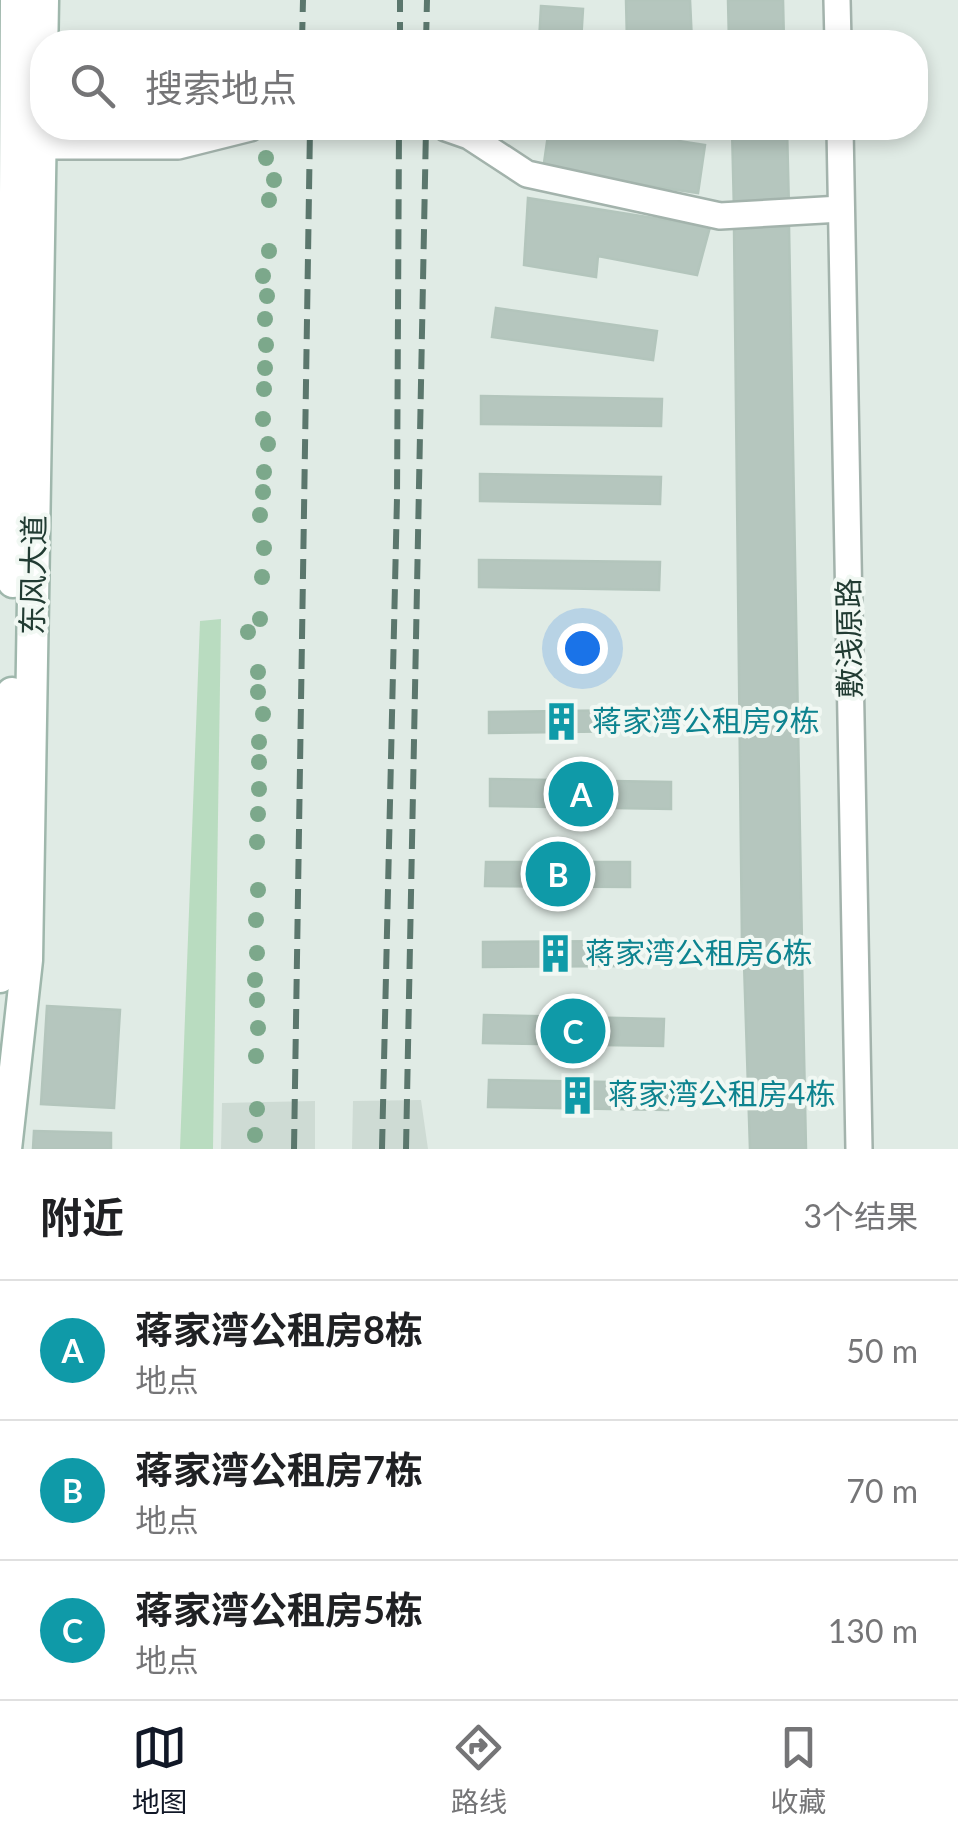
<!DOCTYPE html>
<html lang="zh">
<meta charset="utf-8">
<style>
:root{--surface:#fff;--page:#f6f6f6;--text:#202124;--muted:#757577;--line:#e0e0e0;--accent:#111827}
body{margin:0;font-family:Lato,"Noto Sans SC",sans-serif;background:var(--page);color:var(--text)}
.you{position:absolute;left:582px;top:648px;width:35px;height:35px;margin:-25px;border:8px solid #fff;border-radius:50%;background:#1a73e8;box-shadow:0 0 0 15px #1a73e833}
.badge{display:grid;place-items:center;width:65px;height:65px;border-radius:50%;background:var(--accent);color:#fff;font-size:32px;font-weight:700}
.pin{position:absolute;translate:-50% -50%;border:5px solid #fff;box-shadow:0 2px 10px #0006}
.list{margin:0;padding:0;list-style:none}
h2{display:flex;justify-content:space-between;align-items:center;height:130px;margin:0;padding:0 40px;font-size:42px}
h2 small{font-size:32px;font-weight:400;color:var(--muted)}
.list li{display:grid;grid-template-columns:65px 1fr auto;gap:30px;align-items:center;box-sizing:border-box;height:140px;padding:0 40px;border-top:2px solid var(--line)}
.list b{display:block;font-size:38px;white-space:nowrap}
.list p{margin:0;font-size:32px;white-space:nowrap;color:var(--muted)}
.list em{font-size:32px;font-style:normal;color:var(--muted)}
.icon{flex:none;width:55px;height:55px;fill:none;stroke:currentColor;stroke-width:2;stroke-linecap:round;stroke-linejoin:round}
.map{position:relative;flex:none;width:958px;height:1149px;overflow:hidden}
.search{position:absolute;background:var(--surface);box-shadow:0 5px 15px #0003;left:30px;right:30px;top:30px;height:110px;display:flex;align-items:center;gap:25px;box-sizing:border-box;padding:0 35px;border-radius:40px;color:var(--muted);font-size:38px}
.sheet{height:550px;background:var(--surface)}
nav{display:flex;justify-content:space-around;align-items:center;box-sizing:border-box;height:140px;border-top:2px solid var(--line);background:var(--surface);font-size:28px;color:var(--muted)}
nav a{display:grid;justify-items:center;gap:5px}
nav .on{color:var(--accent)}
.map>svg:first-child{display:block}
.built{fill:#cedbd4}
.green{fill:#b9dcc0}
.building{fill:#b5c6be;stroke:#b3c5bc;stroke-width:2.5}
.lines{fill:none;stroke-linecap:round;stroke-linejoin:round}
.street-casing{stroke:#a3b3ac;stroke-width:30}
.secondary-casing{stroke:#9fb7ac;stroke-width:35}
.street{stroke:#fff;stroke-width:25}
.secondary{stroke:#fff;stroke-width:30}
.rail{stroke:#5b776d;stroke-width:6;stroke-dasharray:20 10;stroke-linecap:butt}
.tree{fill:#7ca88b}
.labels{text-anchor:middle;stroke-width:8;stroke-linejoin:round;paint-order:stroke}
.street-label{font-size:30px;fill:#213b32;stroke:#f1f8f3}
.culture-label{font-size:30px;fill:#0d838f;stroke:#f1f8f3;text-anchor:start}
</style>
<div class="map">
<svg width="958" height="1149" viewBox="0 0 958 1149">
<rect width="100%" height="100%" fill="#e0ebe5"/>
<g class="built">
<path d="M421,1100L428,1149H352L353,1101Z"/>
<path d="M315,1101V1149H221L222,1103Z"/>
</g>
<path class="green" d="M221,619L213,1149H180L200,621Z"/>
<g class="building">
<path d="M626,0H690L692,42H627Z"/>
<path d="M728,0H783L784,42H729Z"/>
<path d="M541,6L583,9L581,42H539Z"/>
<path d="M549,128H681L679,141L705,145L698,193L543,170Z"/>
<path d="M732,128H787L789,209L734,211Z"/>
<path d="M528,198L710,227L697,275L598,256L596,277L524,265Z"/>
<path d="M789,226L802,946H742L734,227Z"/>
<path d="M496,308L657,331L653,360L492,337Z"/>
<path d="M481,396L662,399L661,426L481,424Z"/>
<path d="M480,474L661,477L660,504L480,501Z"/>
<path d="M479,560L660,562L659,590L479,587Z"/>
<path d="M634,710L636,731L489,733V712Z"/>
<path d="M490,779L671,782V809L490,806Z"/>
<path d="M486,862H630V887L485,886Z"/>
<path d="M627,941V966L483,967V942Z"/>
<path d="M802,958L806,1149H750L744,963Z"/>
<path d="M47,1006L120,1010L114,1108L41,1104Z"/>
<path d="M484,1015L664,1019L663,1046L483,1043Z"/>
<path d="M489,1080L669,1083L668,1110L488,1107Z"/>
<path d="M34,1131L111,1133V1149H33Z"/>
</g>
<g class="lines">
<defs>
<g id="street">
<path d="M837,0L838,42"/>
<path d="M446,128L469,136L527,174L720,216L841,209"/>
<path d="M840,128L859,1149"/>
<path d="M40,146H178L250,128"/>
</g>
<g id="secondary">
<path d="M13,582L16,0"/>
<path d="M0,977L12,693"/>
<path d="M6,1149L27,960L43,0"/>
</g>
</defs>
<use href="#street" class="street-casing"/>
<use href="#secondary" class="secondary-casing"/>
<use href="#street" class="street"/>
<use href="#secondary" class="secondary"/>
<g class="rail">
<path d="M302,42L303,0"/>
<path d="M400,42V0"/>
<path d="M426,42L427,0"/>
<path d="M294,1149L310,128"/>
<path d="M382,1149L397,498L399,128"/>
<path d="M406,1149L426,128"/>
</g>
</g>
<g class="tree">
<circle cx="266" cy="158" r="8"/>
<circle cx="274" cy="180" r="8"/>
<circle cx="269" cy="200" r="8"/>
<circle cx="269" cy="251" r="8"/>
<circle cx="263" cy="276" r="8"/>
<circle cx="267" cy="296" r="8"/>
<circle cx="265" cy="319" r="8"/>
<circle cx="266" cy="345" r="8"/>
<circle cx="265" cy="368" r="8"/>
<circle cx="264" cy="389" r="8"/>
<circle cx="263" cy="419" r="8"/>
<circle cx="268" cy="444" r="8"/>
<circle cx="264" cy="472" r="8"/>
<circle cx="263" cy="492" r="8"/>
<circle cx="260" cy="515" r="8"/>
<circle cx="264" cy="548" r="8"/>
<circle cx="262" cy="577" r="8"/>
<circle cx="260" cy="619" r="8"/>
<circle cx="248" cy="632" r="8"/>
<circle cx="258" cy="672" r="8"/>
<circle cx="258" cy="692" r="8"/>
<circle cx="263" cy="714" r="8"/>
<circle cx="259" cy="742" r="8"/>
<circle cx="259" cy="762" r="8"/>
<circle cx="259" cy="789" r="8"/>
<circle cx="258" cy="814" r="8"/>
<circle cx="257" cy="842" r="8"/>
<circle cx="258" cy="890" r="8"/>
<circle cx="256" cy="920" r="8"/>
<circle cx="257" cy="953" r="8"/>
<circle cx="255" cy="980" r="8"/>
<circle cx="257" cy="1000" r="8"/>
<circle cx="258" cy="1028" r="8"/>
<circle cx="256" cy="1056" r="8"/>
<circle cx="257" cy="1109" r="8"/>
<circle cx="255" cy="1135" r="8"/>
</g>
<defs>
<symbol id="building-bare" viewBox="-9 -9 18 18"><path d="M-4-6H4V6H1V3H-1V6H-4ZM-2.5-4.3h1.7v1.8h-1.7ZM.8-4.3h1.7v1.8H.8ZM-2.5-1h1.7V.8h-1.7ZM.8-1h1.7V.8H.8Z" fill="#0f9aa8" stroke="#f1f8f3" stroke-width="2.5" paint-order="stroke"/></symbol>
</defs>
<g fill-rule="evenodd">
<use href="#building-bare" x="534" y="694" width="55" height="55"/>
<use href="#building-bare" x="528" y="926" width="55" height="55"/>
<use href="#building-bare" x="550" y="1068" width="55" height="55"/>
</g>
<g class="labels">
<g class="street-label">
<text transform="translate(34 575) rotate(-89)" y="10">东风大道</text>
<text transform="translate(850 638) rotate(-91)" y="10">敷浅原路</text>
</g>
<g class="culture-label">
<text x="592" y="732">蒋家湾公租房9栋</text>
<text x="585" y="964">蒋家湾公租房6栋</text>
<text x="608" y="1105">蒋家湾公租房4栋</text>
</g>
</g>
</svg>
<div class="you"></div>
<div class="pin badge" style="left:581px;top:794px;background:#0f9aa8">A</div>
<div class="pin badge" style="left:558px;top:874px;background:#0f9aa8">B</div>
<div class="pin badge" style="left:573px;top:1031px;background:#0f9aa8">C</div>
<div class="search"><svg class="icon" aria-label="search" viewBox="0 0 24 24"><circle cx="10" cy="10" r="6"/><path d="M15 15l6 6"/></svg>搜索地点</div>
</div>
<section class="sheet">
<h2>附近<small>3个结果</small></h2>
<ul class="list">
<li><span class="badge" style="background:#0f9aa8">A</span><div><b>蒋家湾公租房8栋</b><p>地点</p></div><em>50 m</em></li>
<li><span class="badge" style="background:#0f9aa8">B</span><div><b>蒋家湾公租房7栋</b><p>地点</p></div><em>70 m</em></li>
<li><span class="badge" style="background:#0f9aa8">C</span><div><b>蒋家湾公租房5栋</b><p>地点</p></div><em>130 m</em></li>
</ul>
</section>
<nav>
<a class="on"><svg class="icon" aria-label="map" viewBox="0 0 24 24"><path d="M3 6l6-2 6 2 6-2v14l-6 2-6-2-6 2zM9 4v14M15 6v14"/></svg>地图</a>
<a><svg class="icon" aria-label="directions" viewBox="0 0 24 24"><path d="M12 3l9 9-9 9-9-9zM9 14v-3h6M13 9l2 2-2 2"/></svg>路线</a>
<a><svg class="icon" aria-label="saved" viewBox="0 0 24 24"><path d="M7 4h10v16l-5-4-5 4z"/></svg>收藏</a>
</nav>
